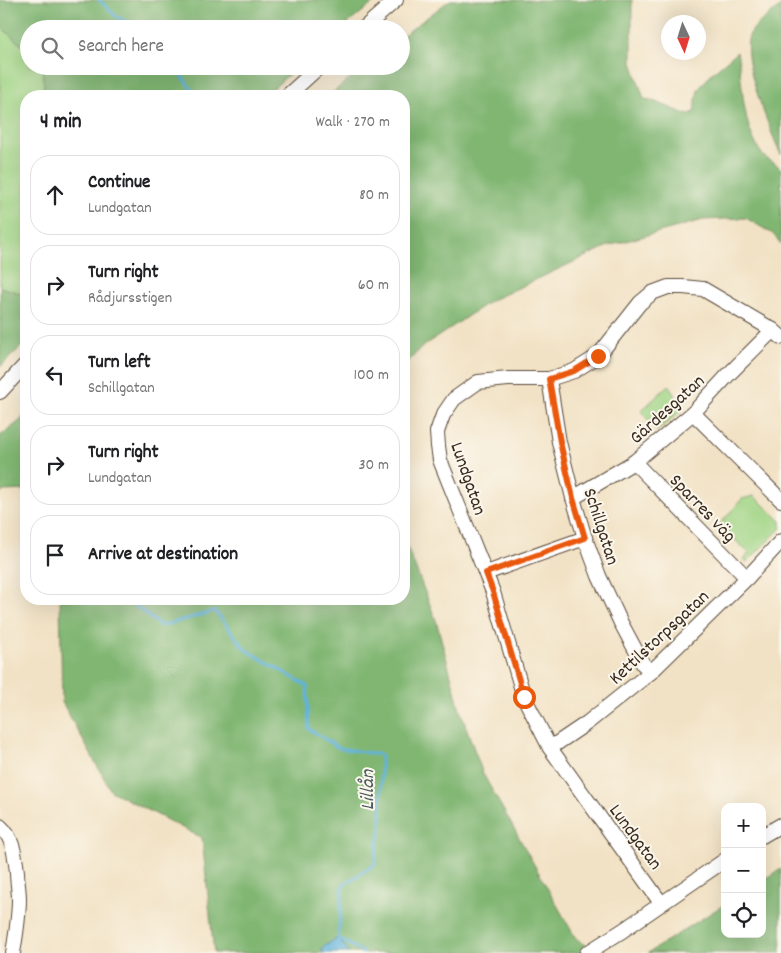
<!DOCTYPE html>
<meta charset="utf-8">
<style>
:root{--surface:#fff;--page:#f2f2f2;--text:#202124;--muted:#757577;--line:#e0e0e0}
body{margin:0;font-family:Dekko,sans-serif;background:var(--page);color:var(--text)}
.controls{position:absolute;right:15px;bottom:15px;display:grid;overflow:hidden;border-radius:10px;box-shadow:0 5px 20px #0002}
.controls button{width:45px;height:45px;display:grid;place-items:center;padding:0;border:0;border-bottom:1px solid var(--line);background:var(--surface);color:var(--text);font:25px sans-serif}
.compass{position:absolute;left:661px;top:15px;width:45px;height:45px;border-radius:50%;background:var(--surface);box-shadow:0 5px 20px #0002;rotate:176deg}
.stop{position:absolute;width:15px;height:15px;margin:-11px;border:4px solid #ea580c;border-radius:50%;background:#fff}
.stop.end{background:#ea580c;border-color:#fff;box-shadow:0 1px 5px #0008}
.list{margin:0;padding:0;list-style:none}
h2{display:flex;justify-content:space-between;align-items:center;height:65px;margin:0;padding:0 20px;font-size:21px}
h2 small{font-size:16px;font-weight:400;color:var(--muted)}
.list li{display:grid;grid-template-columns:32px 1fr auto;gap:15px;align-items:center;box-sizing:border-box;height:80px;margin:0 10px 10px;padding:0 10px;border:1px solid var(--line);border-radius:20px}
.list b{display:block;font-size:19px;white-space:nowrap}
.list p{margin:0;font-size:16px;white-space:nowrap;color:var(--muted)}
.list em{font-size:16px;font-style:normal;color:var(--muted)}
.icon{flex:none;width:28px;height:28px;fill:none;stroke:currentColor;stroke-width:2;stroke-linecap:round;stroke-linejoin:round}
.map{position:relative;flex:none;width:781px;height:953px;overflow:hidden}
.search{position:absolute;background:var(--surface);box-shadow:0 5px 20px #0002;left:20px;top:20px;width:390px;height:55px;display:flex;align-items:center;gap:12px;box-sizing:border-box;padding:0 18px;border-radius:28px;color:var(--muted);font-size:19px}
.panel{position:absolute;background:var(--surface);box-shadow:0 5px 20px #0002;left:20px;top:90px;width:390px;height:515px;border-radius:20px}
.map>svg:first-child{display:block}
.green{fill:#a0d485;stroke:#6e7f52}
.forest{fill:#80b672;stroke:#5e7048}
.water{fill:#60b2db;stroke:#4e6e7c}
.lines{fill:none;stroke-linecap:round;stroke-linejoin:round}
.stream{stroke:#60b2db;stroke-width:3}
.minor-casing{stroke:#564637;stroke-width:16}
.minor{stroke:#fff;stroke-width:14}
.route{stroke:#ea580c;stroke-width:6}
.labels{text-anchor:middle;stroke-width:4;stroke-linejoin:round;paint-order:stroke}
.street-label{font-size:19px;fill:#3b2a1e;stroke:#fbf7ec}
.water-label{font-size:20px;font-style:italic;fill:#485a60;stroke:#fbf7ec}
</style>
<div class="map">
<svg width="781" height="953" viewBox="0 0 781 953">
<rect width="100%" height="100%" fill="#fbf7ec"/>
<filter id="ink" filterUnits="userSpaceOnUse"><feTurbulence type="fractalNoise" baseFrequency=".02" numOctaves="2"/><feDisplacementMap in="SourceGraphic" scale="10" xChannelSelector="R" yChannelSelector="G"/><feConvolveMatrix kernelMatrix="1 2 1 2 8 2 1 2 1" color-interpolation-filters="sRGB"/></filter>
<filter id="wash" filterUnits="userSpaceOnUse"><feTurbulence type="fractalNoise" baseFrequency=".0096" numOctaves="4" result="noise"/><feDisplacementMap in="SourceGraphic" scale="20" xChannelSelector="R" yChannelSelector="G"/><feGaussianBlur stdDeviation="1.12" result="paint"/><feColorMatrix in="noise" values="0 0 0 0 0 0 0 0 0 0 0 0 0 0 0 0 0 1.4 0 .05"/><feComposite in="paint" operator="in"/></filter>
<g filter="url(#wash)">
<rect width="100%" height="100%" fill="#f2e2c5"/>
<g class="green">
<path d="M0,26L29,52V66H42L45,96H26V295L0,287Z"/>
<path d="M669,385L682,410L657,431L641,411Z"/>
<path d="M754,496L781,521V528L747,562L744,560L749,553L719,525L742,499Z"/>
</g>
<g class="forest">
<path d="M0,0H377L341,29H29V52L0,26Z"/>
<path d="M450,0H632V62L644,99L651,100L688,115L694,112L698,90L712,73L737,52C744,86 741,125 762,154C767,161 776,162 781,169V244L773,234L746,218L703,220L608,246L490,301L421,348L404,366V96H329L364,66H401V37Z"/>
<path d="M781,6V155C771,132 738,55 750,34C756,23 771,14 781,6Z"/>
<path d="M42,66H298L265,96H45Z"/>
<path d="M0,287L26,295V342L0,367Z"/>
<path d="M26,413V490L4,491L0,493V436L20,421Z"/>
<path d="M404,539L436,620L461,713L483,774L575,937L595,953H350L338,938L323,947L322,953H214L202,838L111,791L62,702L60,599H404Z"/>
<path d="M781,869V953H648L725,904V934H762V881Z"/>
</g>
<path class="water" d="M338,938L350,953H322L323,947Z"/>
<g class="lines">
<g class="stream">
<path d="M99,0L117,17L143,29"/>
<path d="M175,66L196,96"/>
<path d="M127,599L161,626L215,611L245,649L307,686L309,729L339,748L381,755V827L374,865L343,885L338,938L364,953"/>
</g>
</g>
</g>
<g filter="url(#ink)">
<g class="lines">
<defs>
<g id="minor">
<path d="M363,29L396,0"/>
<path d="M287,96L320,66"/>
<path d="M549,379L559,442L573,498L585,538L599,576L621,623L643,664L651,672"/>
<path d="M0,392L26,364"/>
<path d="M693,413L781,500"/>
<path d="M634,462L747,578"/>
<path d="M573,498L634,462L693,413L730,373L773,330"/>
<path d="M486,573L585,538"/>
<path d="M550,748L587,723L651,672L747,578L781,541"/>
<path d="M0,826C13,837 15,855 17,872C17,881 19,890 19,899C19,917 16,935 13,953"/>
<path d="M762,836L781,825"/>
<path d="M661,903L550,748L524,697L493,592L440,460L438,446L437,432L443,415L454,399L478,382L508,379H549L574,371L598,356L640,303L652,293L668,287H683L703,289L773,330L781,337"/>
<path d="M587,953L622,931L725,860"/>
</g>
</defs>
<use href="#minor" class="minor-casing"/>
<use href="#minor" class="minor"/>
</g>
</g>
<g class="lines" filter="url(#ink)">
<path class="route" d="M524,697L493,592L486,573L585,538L573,498L560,442L549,379L574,371L598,356"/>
</g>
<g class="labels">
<g class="street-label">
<text transform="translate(666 408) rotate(-42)" y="7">Gärdesgatan</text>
<text transform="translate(470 478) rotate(71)" y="7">Lundgatan</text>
<text transform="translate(704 507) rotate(46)" y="7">Sparres väg</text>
<text transform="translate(603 526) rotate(72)" y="7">Schillgatan</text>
<text transform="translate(658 636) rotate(-43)" y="7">Kettilstorpsgatan</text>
<text transform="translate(637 836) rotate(54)" y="7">Lundgatan</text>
</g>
<g class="water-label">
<text transform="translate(366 790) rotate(-90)" y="7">Lillån</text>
</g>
</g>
</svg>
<div class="controls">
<button>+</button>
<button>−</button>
<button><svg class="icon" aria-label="locate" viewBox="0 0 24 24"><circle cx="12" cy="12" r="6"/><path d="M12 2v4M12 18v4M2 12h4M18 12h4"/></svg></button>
</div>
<svg class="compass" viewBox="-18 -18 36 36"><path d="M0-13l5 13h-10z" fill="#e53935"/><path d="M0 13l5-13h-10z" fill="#757577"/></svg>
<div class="stop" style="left:524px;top:697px"></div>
<div class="stop end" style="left:598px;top:356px"></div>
<div class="search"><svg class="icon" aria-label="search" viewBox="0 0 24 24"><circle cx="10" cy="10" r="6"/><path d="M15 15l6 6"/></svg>Search here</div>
<section class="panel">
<h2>4 min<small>Walk · 270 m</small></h2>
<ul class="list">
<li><svg class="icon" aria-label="ahead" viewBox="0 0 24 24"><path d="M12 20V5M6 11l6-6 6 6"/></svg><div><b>Continue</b><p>Lundgatan</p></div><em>80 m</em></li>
<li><svg class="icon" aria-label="right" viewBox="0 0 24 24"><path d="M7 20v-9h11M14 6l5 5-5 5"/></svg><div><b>Turn right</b><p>Rådjursstigen</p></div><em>60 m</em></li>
<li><svg class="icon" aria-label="left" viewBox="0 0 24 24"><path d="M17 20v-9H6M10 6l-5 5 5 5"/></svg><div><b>Turn left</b><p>Schillgatan</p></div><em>100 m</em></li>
<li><svg class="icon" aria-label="right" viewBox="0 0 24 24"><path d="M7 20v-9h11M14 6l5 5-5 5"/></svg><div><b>Turn right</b><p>Lundgatan</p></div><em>30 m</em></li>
<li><svg class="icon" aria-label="arrive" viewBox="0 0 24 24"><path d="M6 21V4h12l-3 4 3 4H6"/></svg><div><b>Arrive at destination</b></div></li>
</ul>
</section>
</div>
